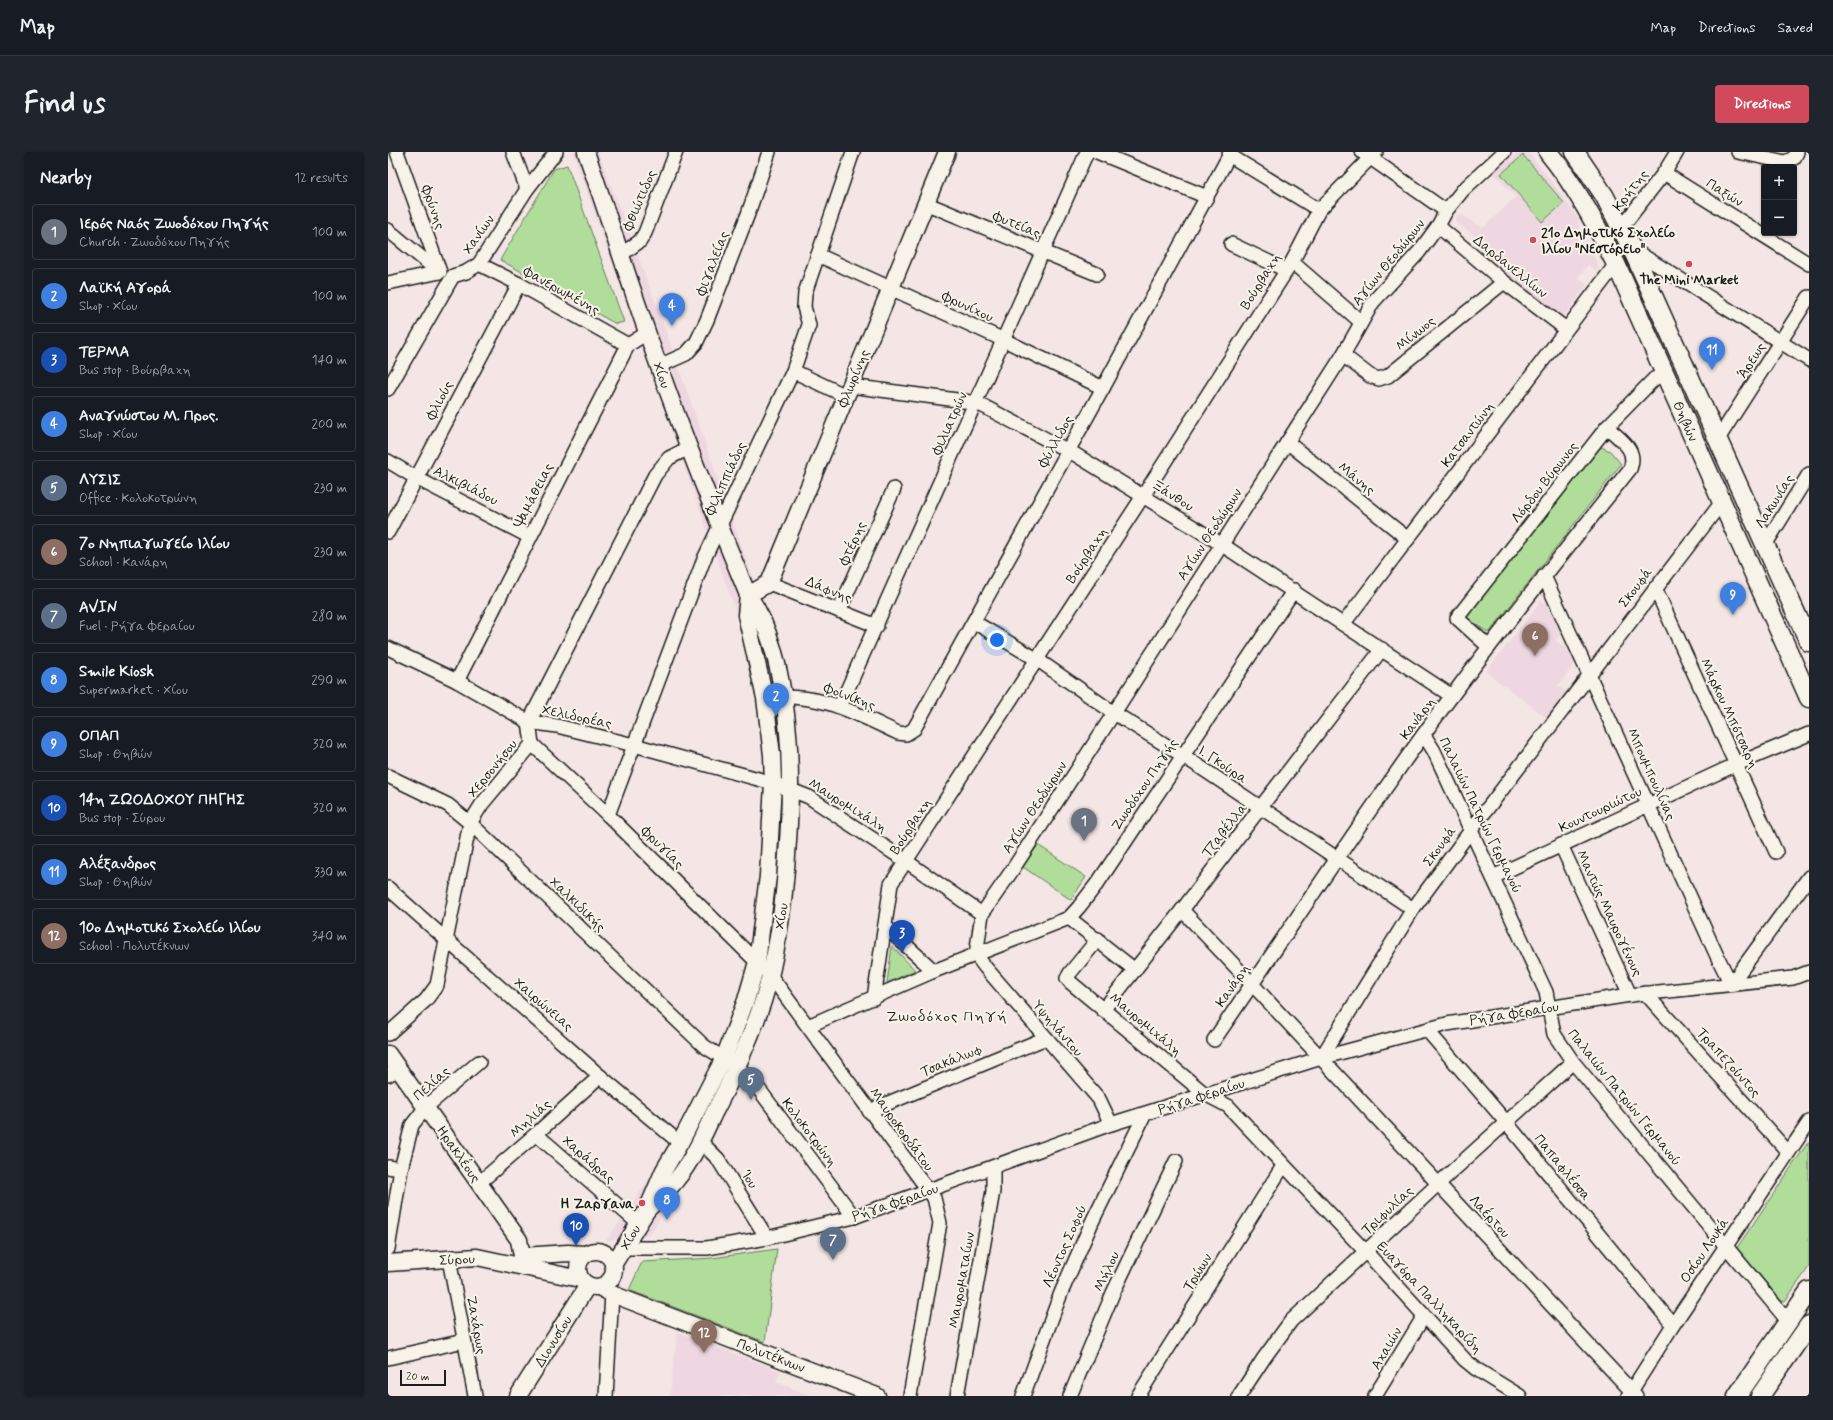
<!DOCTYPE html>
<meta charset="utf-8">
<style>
:root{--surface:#171b24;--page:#20242c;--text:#f1f3f6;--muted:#9ea1a6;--line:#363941;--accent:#d1495b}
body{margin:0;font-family:Mynerve,sans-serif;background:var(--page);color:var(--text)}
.controls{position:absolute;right:12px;top:12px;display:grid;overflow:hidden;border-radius:4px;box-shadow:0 1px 3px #0004}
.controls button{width:36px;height:36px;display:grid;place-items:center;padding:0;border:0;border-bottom:1px solid var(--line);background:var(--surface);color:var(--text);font:20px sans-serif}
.scale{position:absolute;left:12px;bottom:10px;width:46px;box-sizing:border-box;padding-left:4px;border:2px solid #1c1c1c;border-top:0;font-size:11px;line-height:14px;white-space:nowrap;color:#1c1c1c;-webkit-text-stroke:3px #f7f3e8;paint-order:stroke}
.you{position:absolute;left:609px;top:488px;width:14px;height:14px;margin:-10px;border:3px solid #fff;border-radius:50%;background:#1a73e8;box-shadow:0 0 0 6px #1a73e833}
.badge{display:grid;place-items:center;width:26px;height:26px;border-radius:50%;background:var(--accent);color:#fff;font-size:13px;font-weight:700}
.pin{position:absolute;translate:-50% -33px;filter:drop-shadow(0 1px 2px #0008)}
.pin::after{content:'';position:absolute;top:21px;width:14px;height:12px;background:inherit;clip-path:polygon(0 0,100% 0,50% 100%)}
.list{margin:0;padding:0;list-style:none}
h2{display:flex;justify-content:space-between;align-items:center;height:52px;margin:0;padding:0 16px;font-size:17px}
h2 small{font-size:13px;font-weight:400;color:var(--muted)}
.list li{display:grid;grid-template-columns:26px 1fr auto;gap:12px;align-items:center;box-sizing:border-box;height:56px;margin:0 8px 8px;padding:0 8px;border:1px solid var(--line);border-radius:4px}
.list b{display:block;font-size:15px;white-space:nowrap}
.list p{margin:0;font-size:13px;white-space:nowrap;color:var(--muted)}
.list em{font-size:13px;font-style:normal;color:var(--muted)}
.map{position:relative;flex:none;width:1421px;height:1244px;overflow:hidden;border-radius:4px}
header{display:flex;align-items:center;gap:24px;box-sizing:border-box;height:56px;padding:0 20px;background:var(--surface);border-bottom:1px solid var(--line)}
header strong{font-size:19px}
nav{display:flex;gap:22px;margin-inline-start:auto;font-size:14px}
.intro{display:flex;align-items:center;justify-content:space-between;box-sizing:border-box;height:96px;padding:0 24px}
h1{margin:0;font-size:28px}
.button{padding:10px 18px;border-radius:4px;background:var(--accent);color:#fff;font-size:14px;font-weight:700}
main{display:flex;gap:24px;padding:0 24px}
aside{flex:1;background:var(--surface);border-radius:4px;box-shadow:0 1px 3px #0004}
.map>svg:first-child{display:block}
.built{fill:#eed7e0}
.green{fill:#b1dd9b;stroke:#667c5c}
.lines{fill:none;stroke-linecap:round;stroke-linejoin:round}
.minor-casing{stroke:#1c1c1c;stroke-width:16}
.tertiary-casing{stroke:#1c1c1c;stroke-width:19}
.secondary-casing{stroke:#1c1c1c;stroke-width:21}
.minor{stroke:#f7f3e8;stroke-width:13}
.tertiary{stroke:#f7f3e8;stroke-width:16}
.secondary{stroke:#f7f3e8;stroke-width:18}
.poi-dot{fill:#d1495b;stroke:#f7f3e8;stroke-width:1.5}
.labels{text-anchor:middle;stroke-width:4;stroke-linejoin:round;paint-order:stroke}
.street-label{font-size:14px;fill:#1c1c1c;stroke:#f7f3e8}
.poi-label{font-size:14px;font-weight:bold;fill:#1c1c1c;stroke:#f7f3e8;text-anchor:start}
.neighbourhood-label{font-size:15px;letter-spacing:1px;fill:#1c1c1c;stroke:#f7f3e8}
</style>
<header>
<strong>Map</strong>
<nav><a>Map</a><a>Directions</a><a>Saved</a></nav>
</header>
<div class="intro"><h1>Find us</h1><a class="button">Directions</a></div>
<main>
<aside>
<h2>Nearby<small>12 results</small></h2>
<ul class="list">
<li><span class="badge" style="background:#6b7280">1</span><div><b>Ιερός Ναός Ζωοδόχου Πηγής</b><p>Church · Ζωοδόχου Πηγής</p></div><em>100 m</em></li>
<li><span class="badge" style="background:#3f7fe0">2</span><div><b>Λαϊκή Αγορά</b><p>Shop · Χίου</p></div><em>100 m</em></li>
<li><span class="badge" style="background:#1a4fb4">3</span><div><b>ΤΕΡΜΑ</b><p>Bus stop · Βούρβαχη</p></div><em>140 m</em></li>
<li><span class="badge" style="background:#3f7fe0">4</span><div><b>Αναγνώστου Μ. Προς.</b><p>Shop · Χίου</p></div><em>200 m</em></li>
<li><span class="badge" style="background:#5c6f8a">5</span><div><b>ΛΥΣΙΣ</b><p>Office · Κολοκοτρώνη</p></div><em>230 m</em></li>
<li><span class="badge" style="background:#8d6e63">6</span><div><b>7ο Νηπιαγωγείο Ιλίου</b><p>School · Κανάρη</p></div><em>230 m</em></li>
<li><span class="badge" style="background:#5c6f8a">7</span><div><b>AVIN</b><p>Fuel · Ρήγα Φεραίου</p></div><em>280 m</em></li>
<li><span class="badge" style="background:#3f7fe0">8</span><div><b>Smile Kiosk</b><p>Supermarket · Χίου</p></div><em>290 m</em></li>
<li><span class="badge" style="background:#3f7fe0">9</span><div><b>ΟΠΑΠ</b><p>Shop · Θηβών</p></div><em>320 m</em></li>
<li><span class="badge" style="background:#1a4fb4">10</span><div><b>14η ΖΩΟΔΟΧΟΥ ΠΗΓΗΣ</b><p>Bus stop · Σύρου</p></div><em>320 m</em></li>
<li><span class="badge" style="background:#3f7fe0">11</span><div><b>Αλέξανδρος</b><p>Shop · Θηβών</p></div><em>330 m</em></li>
<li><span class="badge" style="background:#8d6e63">12</span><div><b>10ο Δημοτικό Σχολείο Ιλίου</b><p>School · Πολυτέκνων</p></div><em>340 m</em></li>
</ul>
</aside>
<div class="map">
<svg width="1421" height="1244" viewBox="0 0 1421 1244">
<rect width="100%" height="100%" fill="#f3e6e4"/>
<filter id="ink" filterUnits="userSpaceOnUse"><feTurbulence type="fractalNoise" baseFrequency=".025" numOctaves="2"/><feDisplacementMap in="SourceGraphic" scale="8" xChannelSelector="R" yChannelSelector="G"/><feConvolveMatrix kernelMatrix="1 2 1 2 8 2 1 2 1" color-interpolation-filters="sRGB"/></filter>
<g filter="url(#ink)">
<g class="built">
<path d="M185,0H210L271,160L386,486L407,594L411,632L409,706L402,764L391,823L381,861L358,918L312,1004L262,1082L218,1089L261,1028L290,982L319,930L362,821L376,700L378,635L377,584L354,477Z"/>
<path d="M1129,0H1140L1168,35L1190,67L1191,74L1211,116L1209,119L1200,113L1190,126L1199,133L1175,165L1101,109L1108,100L1067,69L1072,62L1095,76L1128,45L1106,21Z"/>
<path d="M1153,449L1158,451L1173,482L1167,488L1179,496L1187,511L1170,534L1179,541L1159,566L1098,520Z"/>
<path d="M289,1180L392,1219L388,1230L424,1244H282Z"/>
</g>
<g class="green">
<path d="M1135,3L1176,51L1154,70L1113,22Z"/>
<path d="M179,13L236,170L228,172L112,108L166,17Z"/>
<path d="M1213,295L1222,299L1233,312L1101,481L1078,466Z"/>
<path d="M394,654L396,690L382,792L379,791L392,655Z"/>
<path d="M650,693L698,725L683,748L635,715Z"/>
<path d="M504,794L527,818L499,831Z"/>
<path d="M1421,989V1115L1397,1149H1393L1349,1096Z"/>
<path d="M389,1097L377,1190L241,1138L254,1110L324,1106Z"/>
</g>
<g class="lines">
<defs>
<g id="minor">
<path d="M125,0L139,37"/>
<path d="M709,0L819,45"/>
<path d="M974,0L1058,59"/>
<path d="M1350,0L1397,10L1406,6L1409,0"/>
<path d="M841,3L931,58"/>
<path d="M1276,21L1421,112"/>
<path d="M537,51L709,122"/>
<path d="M1050,74L1116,130L1178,177"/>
<path d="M1233,76L1276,21L1289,0"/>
<path d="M0,78L51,120"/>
<path d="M843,92L898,118"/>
<path d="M1244,97L1421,208"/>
<path d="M234,102L252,89L257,81L288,0"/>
<path d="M430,103L616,188L715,236"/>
<path d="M904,110L973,170"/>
<path d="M91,112L131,132L240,193"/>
<path d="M0,131L52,120L9,0"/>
<path d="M955,203L982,224L991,227L1000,224L1116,130"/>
<path d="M271,214L298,202L308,191L319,168L360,62L381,0"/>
<path d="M405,219L458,244"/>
<path d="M462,234L569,248L588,251L597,255L688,303L833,392L1064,544"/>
<path d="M0,237L65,124L78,120L91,112L139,37L168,0"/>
<path d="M1330,287L1421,145"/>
<path d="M899,290L1020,387"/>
<path d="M0,309L28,326L142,385"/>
<path d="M0,380L131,132"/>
<path d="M1377,393L1421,322"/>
<path d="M1156,424L1329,804L1343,832"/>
<path d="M381,431L489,474"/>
<path d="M1267,436L1388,700"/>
<path d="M451,459L506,337"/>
<path d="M586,470L650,508L726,561L794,603L1025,757"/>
<path d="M956,471L1228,112"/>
<path d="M1101,495L1069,466L1219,275L1266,227L1277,222"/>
<path d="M0,496L69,529L141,570L169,574L246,593L385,631L421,645L518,709L594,762"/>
<path d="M69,529L240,193L259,181"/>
<path d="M377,546C431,540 463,559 510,581L518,582L526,577L715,236L843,0"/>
<path d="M452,554L699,0"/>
<path d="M1036,583L1046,599L1158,840L1166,882L1185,910L1400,1169"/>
<path d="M144,592L220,663L382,823L546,1046L552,1071L522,1244"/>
<path d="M0,624L60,653L82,671L316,894L350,915L370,936L466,1065"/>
<path d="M220,663L316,407L405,219L421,173L416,155L417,141L465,0"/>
<path d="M1173,693L1242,843"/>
<path d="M1105,725L1349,612L1421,582"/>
<path d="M0,736L212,924L292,991"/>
<path d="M794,758L864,832L1248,1244"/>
<path d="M681,766L747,818"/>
<path d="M497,774L546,819"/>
<path d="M710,787L682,821L679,826L682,830L817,942L840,954L978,1100L1077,1208L1088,1217L1132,1244"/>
<path d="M588,803L594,762L623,720L726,561L955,203L985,150L1031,100L1050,74L1058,59L1075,38L1116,0"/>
<path d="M588,803L597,815L711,947L723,972"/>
<path d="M1343,832L1421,725"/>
<path d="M1257,841L1400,1000"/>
<path d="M486,846L503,732L755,344L904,110L931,58L988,0"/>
<path d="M715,858L794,758L994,497"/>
<path d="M420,874L546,819L681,766L691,755L711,729L906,438"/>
<path d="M1039,878L1118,970L1285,1173"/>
<path d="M0,882L38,848L49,833L82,671L94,652L144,592L141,570L267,323L281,306L301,296"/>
<path d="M826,888C896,786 963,683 1035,583C1101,492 1172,405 1242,317C1250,297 1232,288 1219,275"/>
<path d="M933,906L1025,757L1083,678L1334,350"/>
<path d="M0,923L11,917"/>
<path d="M481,959L658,886"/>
<path d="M148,982L251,1072"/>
<path d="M312,989L330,1007L379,1086"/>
<path d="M0,1015L13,1017"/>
<path d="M91,1031L148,982L212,924"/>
<path d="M236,1096H319L379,1086L466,1065L723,972L933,906L1059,872L1242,843L1405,826L1421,820"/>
<path d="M0,1097L13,1017L24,973L38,955L91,910"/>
<path d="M61,1107L87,1244"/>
<path d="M0,1206L76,1189"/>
<path d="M218,1244L224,1142"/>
<path d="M569,1244L605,1039V1016"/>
<path d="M635,1244L673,1141L704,1070L757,962"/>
<path d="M682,1244L725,1141L788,1009"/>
<path d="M750,1244L895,1014"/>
<path d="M851,1244L876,1206L903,1169L1050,1032L1185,910"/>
<path d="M987,1244L1036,1164"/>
<path d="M1240,1244L1285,1173L1421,970"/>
</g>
<g id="tertiary">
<path d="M198,0C219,60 238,120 259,180C289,269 324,356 360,443C383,475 391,516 397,554C404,604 403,653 399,703C396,752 390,802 375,849C362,888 345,925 326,961C316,982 304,1009 289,1027C281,1038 269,1048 259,1058"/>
<path d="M360,443L381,431L559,0"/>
<path d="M0,902L131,1088L136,1115"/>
<circle cx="208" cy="1117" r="18"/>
<path d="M135,1104L180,1101L196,1102"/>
<path d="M0,1111L89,1105L192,1127"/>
<path d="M225,1113L259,1058L276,1018L292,991L336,906L358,848L369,810L380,724L385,631L384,603L377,546L358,463L360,443"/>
<path d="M211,1135L224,1142L489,1244"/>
<path d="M130,1244L200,1133"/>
</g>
<g id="secondary">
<path d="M1160,0C1188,34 1208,73 1228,112L1421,546"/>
<path d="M1187,0L1216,43L1244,97L1421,490"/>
<path d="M1349,1244L1421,1139"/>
<path d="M1372,1244L1421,1173"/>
</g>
</defs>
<use href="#minor" class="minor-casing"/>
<use href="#tertiary" class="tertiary-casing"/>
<use href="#secondary" class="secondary-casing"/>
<use href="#minor" class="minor"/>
<use href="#tertiary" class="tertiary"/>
<use href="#secondary" class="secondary"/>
</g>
</g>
<g class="poi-dot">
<circle cx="1145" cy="88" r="4"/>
<circle cx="1301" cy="112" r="4"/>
<circle cx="254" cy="1051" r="4"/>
</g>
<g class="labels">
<g class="street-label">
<text transform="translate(1242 38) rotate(-52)" y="5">Κρήτης</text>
<text transform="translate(1337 40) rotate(32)" y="5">Παξών</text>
<text transform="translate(251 48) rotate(-67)" y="5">Φθιώτιδος</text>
<text transform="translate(46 55) rotate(71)" y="5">Φρύνης</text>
<text transform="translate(629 72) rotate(22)" y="5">Φυτείας</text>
<text transform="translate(90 82) rotate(-55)" y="5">Χανίων</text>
<text transform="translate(1000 110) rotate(-51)" y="5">Αγίων Θεοδώρων</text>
<text transform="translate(324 111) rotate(-69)" y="5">Φιγαλείας</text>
<text transform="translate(1123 114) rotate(39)" y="5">Δαρδανελλίων</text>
<text transform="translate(872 129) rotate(-58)" y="5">Βούρβαχη</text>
<text transform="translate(174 138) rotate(29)" y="5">Φανερωμένης</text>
<text transform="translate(580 154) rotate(25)" y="5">Φρυνίχου</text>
<text transform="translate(1027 181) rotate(-39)" y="5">Μίνωος</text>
<text transform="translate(1363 208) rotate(-57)" y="5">Άρεως</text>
<text transform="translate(274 223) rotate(70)" y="5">Χίου</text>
<text transform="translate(465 226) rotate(-67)" y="5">Φλωρίνης</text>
<text transform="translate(51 248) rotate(-62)" y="5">Φλιούς</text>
<text transform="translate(1298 269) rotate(66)" y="5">Θηβών</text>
<text transform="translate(561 271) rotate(-66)" y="5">Φιλιατρών</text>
<text transform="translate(1079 282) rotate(-53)" y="5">Κατσαντώνη</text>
<text transform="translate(667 289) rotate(-61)" y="5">Φύλλιδος</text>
<text transform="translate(337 326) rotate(-65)" y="5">Φιλιππιάδος</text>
<text transform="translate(969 326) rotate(39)" y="5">Μάνης</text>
<text transform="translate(1156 330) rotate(-52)" y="5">Λόρδου Βύρωνος</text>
<text transform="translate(78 333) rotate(27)" y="5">Αλκιβιάδου</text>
<text transform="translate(145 343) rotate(-63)" y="5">Ψαμάθειας</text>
<text transform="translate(785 343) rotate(32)" y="5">Ξάνθου</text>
<text transform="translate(1386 349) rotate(-58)" y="5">Λακωνίας</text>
<text transform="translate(821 382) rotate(-57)" y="5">Αγίων Θεοδώρων</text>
<text transform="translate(464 391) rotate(-66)" y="5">Φτέρης</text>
<text transform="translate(698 403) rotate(-57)" y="5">Βούρβαχη</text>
<text transform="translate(1247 435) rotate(-53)" y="5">Σκουφά</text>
<text transform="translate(441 437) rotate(22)" y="5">Δάφνης</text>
<text transform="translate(462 544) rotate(21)" y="5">Φοινίκης</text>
<text transform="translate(1342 561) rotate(65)" y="5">Μάρκου Μπότσαρη</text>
<text transform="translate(189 564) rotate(12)" y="5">Χελιδορέας</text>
<text transform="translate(1029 566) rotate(-54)" y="5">Κανάρη</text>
<text transform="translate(835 612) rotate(34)" y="5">Ι. Γκούρα</text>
<text transform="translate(104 616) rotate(-51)" y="5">Χερσονήσου</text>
<text transform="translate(1264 622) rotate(66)" y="5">Μπουμπουλίνας</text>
<text transform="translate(756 632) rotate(-56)" y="5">Ζωοδόχου Πηγής</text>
<text transform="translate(460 653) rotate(32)" y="5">Μαυρομιχάλη</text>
<text transform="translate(646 655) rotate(-57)" y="5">Αγίων Θεοδώρων</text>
<text transform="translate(1212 657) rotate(-25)" y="5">Κουντουριώτου</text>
<text transform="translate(1093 663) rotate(64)" y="5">Παλαιών Πατρών Γερμανού</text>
<text transform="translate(522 674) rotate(-57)" y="5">Βούρβαχη</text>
<text transform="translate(836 678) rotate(-52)" y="5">Τζαβέλλα</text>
<text transform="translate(1051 694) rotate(-54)" y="5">Σκουφά</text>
<text transform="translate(275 695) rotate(45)" y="5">Φρυγίας</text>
<text transform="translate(190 752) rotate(44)" y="5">Χαλκιδικής</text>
<text transform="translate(1222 761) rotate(65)" y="5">Μαντώς Μαυρογένους</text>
<text transform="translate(393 764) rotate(-81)" y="5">Χίου</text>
<text transform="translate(844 833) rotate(-56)" y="5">Κανάρη</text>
<text transform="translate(156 852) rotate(41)" y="5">Χαιρώνειας</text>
<text transform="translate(1126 861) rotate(-9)" y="5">Ρήγα Φεραίου</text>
<text transform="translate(758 872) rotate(40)" y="5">Μαυρομιχάλη</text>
<text transform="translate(670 876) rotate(49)" y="5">Υψηλάντου</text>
<text transform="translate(563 908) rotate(-22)" y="5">Τσακάλωφ</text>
<text transform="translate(1341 910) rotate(48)" y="5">Τραπεζούντος</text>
<text transform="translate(43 931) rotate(-42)" y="5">Πελίας</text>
<text transform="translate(813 944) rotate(-18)" y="5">Ρήγα Φεραίου</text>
<text transform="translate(1237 945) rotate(51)" y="5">Παλαιών Πατρών Γερμανού</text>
<text transform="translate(142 966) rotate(-42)" y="5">Μηλιάς</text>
<text transform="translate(514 977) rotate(54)" y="5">Μαυροκορδάτου</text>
<text transform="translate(422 980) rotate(53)" y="5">Κολοκοτρώνη</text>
<text transform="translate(71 1002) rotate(55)" y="5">Ηρακλέους</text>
<text transform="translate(201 1007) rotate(41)" y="5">Χαράδρας</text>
<text transform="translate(1175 1015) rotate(51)" y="5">Παπαφλέσσα</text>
<text transform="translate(362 1027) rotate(58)" y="5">Ίου</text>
<text transform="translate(507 1050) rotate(-19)" y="5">Ρήγα Φεραίου</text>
<text transform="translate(999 1058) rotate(-43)" y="5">Τριφυλίας</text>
<text transform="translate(1102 1064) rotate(47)" y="5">Λαέρτου</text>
<text transform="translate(242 1085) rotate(-59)" y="5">Χίου</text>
<text transform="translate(676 1094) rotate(-66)" y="5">Λέοντος Σοφού</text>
<text transform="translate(1316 1098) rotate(-56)" y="5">Οσίου Λουκά</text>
<text transform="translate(69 1107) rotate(-3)" y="5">Σύρου</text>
<text transform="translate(718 1119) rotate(-65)" y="5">Μήλου</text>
<text transform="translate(809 1120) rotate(-58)" y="5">Τρώων</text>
<text transform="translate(573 1128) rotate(-80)" y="5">Μαυροματαίων</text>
<text transform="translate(1042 1145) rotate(47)" y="5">Ευαγόρα Παλληκαρίδη</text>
<text transform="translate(89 1173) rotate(80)" y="5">Ζαχάρως</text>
<text transform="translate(165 1189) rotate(-58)" y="5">Διονυσίου</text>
<text transform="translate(998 1196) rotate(-59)" y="5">Αχαιών</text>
<text transform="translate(383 1203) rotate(21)" y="5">Πολυτέκνων</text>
</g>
<g class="poi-label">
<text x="1153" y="85">21ο Δημοτικό Σχολείο<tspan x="1153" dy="16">Ιλίου "Νεστόρειο"</tspan></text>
<text x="1301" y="132" text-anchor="middle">The Mini Market</text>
<text x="246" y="1056" text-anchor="end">Η Ζαργανα</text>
</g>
<g class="neighbourhood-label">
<text x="559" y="869">Ζωοδόχος Πηγή</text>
</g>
</g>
</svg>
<div class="controls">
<button>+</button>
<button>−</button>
</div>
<div class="scale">20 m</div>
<div class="you"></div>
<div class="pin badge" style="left:696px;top:689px;background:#6b7280">1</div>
<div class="pin badge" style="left:388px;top:564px;background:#3f7fe0">2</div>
<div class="pin badge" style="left:514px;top:801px;background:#1a4fb4">3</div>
<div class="pin badge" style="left:284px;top:174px;background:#3f7fe0">4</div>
<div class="pin badge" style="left:363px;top:948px;background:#5c6f8a">5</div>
<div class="pin badge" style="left:1147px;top:504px;background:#8d6e63">6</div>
<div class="pin badge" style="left:445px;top:1108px;background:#5c6f8a">7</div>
<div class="pin badge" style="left:279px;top:1068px;background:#3f7fe0">8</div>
<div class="pin badge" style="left:1345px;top:463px;background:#3f7fe0">9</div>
<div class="pin badge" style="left:188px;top:1094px;background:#1a4fb4">10</div>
<div class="pin badge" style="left:1324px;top:218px;background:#3f7fe0">11</div>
<div class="pin badge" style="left:316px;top:1201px;background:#8d6e63">12</div>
</div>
</main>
